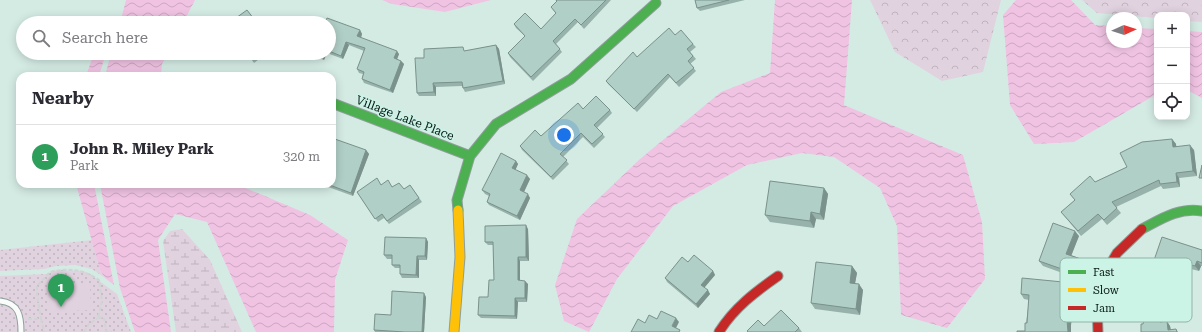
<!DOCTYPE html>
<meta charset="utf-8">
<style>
:root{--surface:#fff;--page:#f2f2f3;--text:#2b2b33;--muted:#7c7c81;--line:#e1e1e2;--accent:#0f766e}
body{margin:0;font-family:"Roboto Serif",serif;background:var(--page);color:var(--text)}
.controls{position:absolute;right:12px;top:12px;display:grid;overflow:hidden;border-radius:8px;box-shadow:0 2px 10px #0003}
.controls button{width:36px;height:36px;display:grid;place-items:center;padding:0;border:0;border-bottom:1px solid var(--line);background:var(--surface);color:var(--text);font:20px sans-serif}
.compass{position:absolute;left:1106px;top:12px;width:36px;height:36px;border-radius:50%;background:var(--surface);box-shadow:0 2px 10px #0003;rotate:87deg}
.you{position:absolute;left:564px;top:135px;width:14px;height:14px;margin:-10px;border:3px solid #fff;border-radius:50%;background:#1a73e8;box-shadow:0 0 0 6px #1a73e833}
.badge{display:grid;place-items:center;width:26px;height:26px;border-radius:50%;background:var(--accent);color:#fff;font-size:13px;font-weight:700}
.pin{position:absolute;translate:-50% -33px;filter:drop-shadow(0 1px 2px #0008)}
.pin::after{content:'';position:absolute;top:21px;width:14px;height:12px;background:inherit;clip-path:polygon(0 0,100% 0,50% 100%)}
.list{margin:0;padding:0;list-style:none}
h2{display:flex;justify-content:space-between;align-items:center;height:52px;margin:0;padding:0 16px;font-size:17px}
h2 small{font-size:13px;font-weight:400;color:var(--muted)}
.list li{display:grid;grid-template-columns:26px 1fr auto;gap:12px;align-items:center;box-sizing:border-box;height:64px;padding:0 16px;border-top:1px solid var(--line)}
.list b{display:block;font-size:15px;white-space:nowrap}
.list p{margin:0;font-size:13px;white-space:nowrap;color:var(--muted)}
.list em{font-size:13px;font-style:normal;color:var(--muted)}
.icon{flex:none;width:22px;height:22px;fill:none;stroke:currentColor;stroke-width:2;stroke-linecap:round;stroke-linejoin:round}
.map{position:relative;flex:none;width:1202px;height:332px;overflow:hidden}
.search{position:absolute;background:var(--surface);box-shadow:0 2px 10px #0003;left:16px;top:16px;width:320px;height:44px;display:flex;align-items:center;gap:10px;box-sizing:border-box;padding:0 14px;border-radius:22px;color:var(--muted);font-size:15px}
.panel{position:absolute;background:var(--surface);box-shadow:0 2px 10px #0003;left:16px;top:72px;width:320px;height:116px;border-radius:12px}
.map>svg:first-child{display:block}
.forest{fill:url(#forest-crowns)}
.wetland{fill:url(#wetland-marsh)}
.park{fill:url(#park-dots)}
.pitch{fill:#e1d2df}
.water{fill:url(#water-waves)}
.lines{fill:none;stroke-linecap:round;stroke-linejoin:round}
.lane-casing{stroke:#8d9f99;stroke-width:7}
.fast-casing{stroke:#8d9f99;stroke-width:11}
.slow-casing{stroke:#8d9f99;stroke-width:11}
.jam-casing{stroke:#8d9f99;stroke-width:11}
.path{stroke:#ced5d3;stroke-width:2;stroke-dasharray:4 2;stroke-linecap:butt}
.lane{stroke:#f9fcfb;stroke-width:5}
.fast{stroke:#4caf50;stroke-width:9}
.slow{stroke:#ffc107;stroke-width:9}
.jam{stroke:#c62828;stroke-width:9}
.wall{fill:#97b2aa}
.shaded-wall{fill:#7b918b}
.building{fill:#b0cfc6;stroke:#7b918b}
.labels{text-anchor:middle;stroke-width:3;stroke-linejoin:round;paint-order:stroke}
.street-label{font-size:12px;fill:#0b1a16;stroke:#cbf4e7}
.key{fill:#cbf4e7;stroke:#91b3a8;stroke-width:1}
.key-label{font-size:11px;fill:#0b1a16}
</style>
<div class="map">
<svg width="1202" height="332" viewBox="0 0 1202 332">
<defs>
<pattern id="forest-crowns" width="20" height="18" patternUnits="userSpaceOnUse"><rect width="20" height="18" fill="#e1d2df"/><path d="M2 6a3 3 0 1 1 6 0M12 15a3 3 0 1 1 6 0" fill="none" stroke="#c0b4bf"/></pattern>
<pattern id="wetland-marsh" width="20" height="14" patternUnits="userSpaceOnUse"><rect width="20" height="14" fill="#e1d2df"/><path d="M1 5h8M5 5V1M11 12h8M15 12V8" fill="none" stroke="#c0b4bf"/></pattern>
<pattern id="park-dots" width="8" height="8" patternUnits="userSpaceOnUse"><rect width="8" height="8" fill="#e1d2df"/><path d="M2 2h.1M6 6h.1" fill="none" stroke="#c0b4bf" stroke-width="1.8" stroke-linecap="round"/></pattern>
<pattern id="water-waves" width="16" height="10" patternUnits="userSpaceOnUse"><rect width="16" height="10" fill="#f0c3e3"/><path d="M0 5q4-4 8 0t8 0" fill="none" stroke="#cca7c2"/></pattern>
</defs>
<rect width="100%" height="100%" fill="#d4ebe4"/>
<g class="forest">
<path d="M870,0H1001L983,72L942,81L895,52Z"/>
<path d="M1082,0H1202V22L1187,21V15H1157V18L1097,13Z"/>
</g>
<path class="wetland" d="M182,229L210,260L242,332H176L163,241L170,231Z"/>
<g class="park">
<path d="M92,240L100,270L105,278L92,269L75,265L56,266L44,269L0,271V250Z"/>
<path d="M57,270L83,271L90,274L117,294L131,332H0V276L46,274Z"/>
</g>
<path class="pitch" d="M90,284L91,310L48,312L47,286Z"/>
<g class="water">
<path d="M126,0H195L183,23H120Z"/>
<path d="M382,0H491L445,12L392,4Z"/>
<path d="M775,0H852L844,105L963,155L982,222L985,279L947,328L901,315L897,226L880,188L834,157L802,153L747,165L673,206L617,279L589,332L564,321L555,285L577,219L640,159L721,92L770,73Z"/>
<path d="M1016,0H1071L1095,25L1112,26V42H1136V28L1157,29V94L1074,142L1034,144L1010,105L1003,15Z"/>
<path d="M1187,31L1202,32V98L1187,90Z"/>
<path d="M94,53H106L99,76H86Z"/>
<path d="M111,53H168L162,64L161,76H105Z"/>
<path d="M76,184H94L114,285L105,278L100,270Z"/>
<path d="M100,184H236L310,215L348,240L335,280L334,332H256L207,222L175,214L158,240L171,332H135L120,288Z"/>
</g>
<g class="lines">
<defs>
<path id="lane" d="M0,301C19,303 21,316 21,332"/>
<g id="fast">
<path d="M332,103L470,156"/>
<path d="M458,210L457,200L470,156L496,124L571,79L656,3"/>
<path d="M1142,229C1161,219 1179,207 1202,211"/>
</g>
<path id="slow" d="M454,332L460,257L458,210"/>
<g id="jam">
<path d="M719,332C734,308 755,292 778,276"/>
<path d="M1098,332L1097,306L1107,270L1117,253L1142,229"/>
</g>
</defs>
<use href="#lane" class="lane-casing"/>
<use href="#fast" class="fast-casing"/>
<use href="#slow" class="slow-casing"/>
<use href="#jam" class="jam-casing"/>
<g class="path">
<path d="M28,319H41L37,295V286L50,272C69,268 83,269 99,280L102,301L98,318L104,317L106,331L112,332"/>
<path d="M41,319L44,332"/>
<path d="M84,332L89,324L98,318"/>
</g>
<use href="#lane" class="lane"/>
<use href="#fast" class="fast"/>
<use href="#slow" class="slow"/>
<use href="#jam" class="jam"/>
</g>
<g class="wall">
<path d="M555,0H611L584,29L578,22L556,44L562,52L533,81L510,57L508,53L525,36L516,28L514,24L541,29L556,14L551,7L557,1Z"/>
<path d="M695,0H745L700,11L697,8Z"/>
<path d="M329,23L360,30L362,34L361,38L399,54L397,59L401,61L404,64L393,93L364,83L362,79L363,74L359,73L357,69L364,51L349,45L343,59L327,53L324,60L304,53H329Z"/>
<path d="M675,35L693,44L696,47L690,52L696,59L690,64L696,71L679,87L670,77L637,112L608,84L606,81L637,57Z"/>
<path d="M496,45L499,49L505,84L465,92L462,86L436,87V96H419L417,93L424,58L466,51Z"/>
<path d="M247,53H267L254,63Z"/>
<path d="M583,109L610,110L612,113L597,128L605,137L594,148L583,137L563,157L569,164L553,180L522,150L520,146L541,136Z"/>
<path d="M1172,139L1176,144V147L1194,150L1197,176L1179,178L1180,187L1163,189L1161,186L1116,207L1121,213L1107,225L1102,219L1081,236L1061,212L1075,200L1070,194L1127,167Z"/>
<path d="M366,150L369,154L353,196L320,184H332Z"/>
<path d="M516,161L518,164L515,170L530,179L524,192L530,198L520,220L489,205L487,202L489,196L485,194L482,190Z"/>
<path d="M381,185L404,189L410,185L422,202L389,224L384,218L378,222L357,192Z"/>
<path d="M824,188L828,194L824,220L816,219L814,228L770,222L765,215Z"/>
<path d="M528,229L529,261H520V281L528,284L527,302H518L517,319L481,318L478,315L488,297L494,280L493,245H488L485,242Z"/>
<path d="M1079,236L1071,255L1081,259L1085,264L1079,279L1043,266L1039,261Z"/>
<path d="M426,238L428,242L427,260H419V278H402L400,274V268H395L392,265V259H387L384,255Z"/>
<path d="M1202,250V266H1201L1199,271L1191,269L1185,285L1175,282L1165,321L1170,326L1171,330L1176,329L1178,332H1141L1147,309L1135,306L1132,301L1135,289L1131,288L1128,283L1150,272Z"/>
<path d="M688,262L713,271L715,275L704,288L710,294L698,308L667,282L665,278Z"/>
<path d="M852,266L857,273L855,283L863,290L860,315L815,309L811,303Z"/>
<path d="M1063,282L1066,287V290L1070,291L1074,296L1071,325V332H1017L1025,331L1029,300L1024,299L1021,294Z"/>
<path d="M426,297L424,332H375L374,330Z"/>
<path d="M764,326L799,328L802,332H748Z"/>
</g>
<g class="shaded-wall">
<path d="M360,30L362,34L360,40L357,36Z"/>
<path d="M346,42L349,45L343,59L341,56Z"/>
<path d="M496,45L499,49L505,84L503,81Z"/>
<path d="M397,51L399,54L396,62L394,58Z"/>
<path d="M323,53H327L324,60L322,57Z"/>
<path d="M401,61L404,64L393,93L390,90Z"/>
<path d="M433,83L436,87V96L434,92Z"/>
<path d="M1172,139L1176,144L1177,152L1173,147Z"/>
<path d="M1190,145L1194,150L1197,176L1193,171Z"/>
<path d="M366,150L369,154L353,196L351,193Z"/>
<path d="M516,161L518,164L515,171L512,168Z"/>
<path d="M1176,173L1179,178L1180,187L1177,182Z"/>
<path d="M527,175L530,179L523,194L520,190Z"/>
<path d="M824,188L828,194L824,220L820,214Z"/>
<path d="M528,194L530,198L520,220L517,216Z"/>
<path d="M811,212L816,219L814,228L810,221Z"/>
<path d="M526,225L528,229L529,261L526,257Z"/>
<path d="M1075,231L1079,236L1070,259L1066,254Z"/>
<path d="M426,238L428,242L427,260L425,256Z"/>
<path d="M417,256L419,260V278L416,275Z"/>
<path d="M518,257L520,261V284L518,280Z"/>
<path d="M1081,259L1085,264L1079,279L1076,274Z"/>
<path d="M1197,261L1201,266L1199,271L1195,266Z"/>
<path d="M1187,264L1191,269L1185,285L1182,280Z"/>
<path d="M852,266L857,273L854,289L850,283Z"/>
<path d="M713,271L715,275L704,288L701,285Z"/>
<path d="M1171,277L1175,282L1164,327L1160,322Z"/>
<path d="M525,281L528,284L527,302L525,298Z"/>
<path d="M1063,282L1066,287L1065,295L1062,290Z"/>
<path d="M859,284L863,290L860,315L856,309Z"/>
<path d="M708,290L710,294L698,308L696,304Z"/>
<path d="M1070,291L1074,296L1071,325V332H1068L1067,320Z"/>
<path d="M424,293L426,297L424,332H422Z"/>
<path d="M515,298L518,302L517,319L515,316Z"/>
<path d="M676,318L679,322L675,330L672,326Z"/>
<path d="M1167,321L1170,326L1171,332L1168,330Z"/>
</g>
<g class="building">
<path d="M556,0H606L581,25L575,19L553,41L560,49L531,77L508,53L525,36L514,24L525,13L541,29L556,13L551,7L557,1Z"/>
<path d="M695,0H729L697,8Z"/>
<path d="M247,10L257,23L264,17L269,23H229Z"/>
<path d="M327,18L360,30L357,36L397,51L394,58L401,61L390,90L362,79L364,72L357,69L365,48L346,42L341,56L329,51V23H325Z"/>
<path d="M277,19L280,23H271Z"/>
<path d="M669,28L675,35L681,30L693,44L687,49L693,56L688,61L694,68L676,83L668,74L634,109L606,81L633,52L637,57Z"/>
<path d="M496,45L503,81L463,88L462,82L433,83L434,92L417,93L415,58H424V49L463,47L464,51Z"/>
<path d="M247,53H260L251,59Z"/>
<path d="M311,53H323L322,57Z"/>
<path d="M596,96L610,110L594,125L603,134L592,144L581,133L560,154L567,160L551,177L520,146L535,130L541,136L578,103L583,109Z"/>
<path d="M332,138L366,150L351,193L327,184H332Z"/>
<path d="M1172,139L1173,147L1190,145L1193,171L1176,173L1177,182L1160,184L1159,180L1112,202L1117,208L1104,220L1098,214L1078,231L1061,212L1075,200L1070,194L1090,176L1095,182L1127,167L1120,153L1142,142Z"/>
<path d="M501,153L516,161L512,168L527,175L520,190L528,194L517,216L487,202L490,194L482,190Z"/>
<path d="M1202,165V178H1199Z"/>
<path d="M377,178L381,185L388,180L392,187L399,183L404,189L410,185L419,198L387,221L382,214L375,219L357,192Z"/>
<path d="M770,181L824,188L820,214L811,212L810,221L765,215Z"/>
<path d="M1053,223L1075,231L1066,254L1081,259L1076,274L1039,261Z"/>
<path d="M526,225V257H518V280L525,281V298H515V316L478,315L479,297H488L489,280H494L493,242H485V226Z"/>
<path d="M385,237L426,238L425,256H417L416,275L400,274V265H392V255H384Z"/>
<path d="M1162,237L1202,250V263L1197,261L1195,266L1187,264L1182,280L1171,277L1160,322L1167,321L1168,330L1176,329L1177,332H1141V324H1143L1148,305L1132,301L1136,285L1128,283L1132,267L1150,272Z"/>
<path d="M694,255L713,271L701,285L708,290L696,304L665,278L682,257L688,262Z"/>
<path d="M816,262L852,266L850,283L859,284L856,309L811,303Z"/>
<path d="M1022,278L1063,282L1062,290L1070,291L1067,320L1068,332H1017V331H1025V323H1027L1029,295L1021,294Z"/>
<path d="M392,291L424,293L422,332H405L374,330L375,314L391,315Z"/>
<path d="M781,310L799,328L795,332H748L747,331L758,320L764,326Z"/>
<path d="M661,311L676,318L672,326L680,330L679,332H631L638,319L645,323L649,315L657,319Z"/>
</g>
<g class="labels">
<g class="street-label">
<text transform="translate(405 118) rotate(21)" y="4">Village Lake Place</text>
</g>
</g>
<rect x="1060" y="258" width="132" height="64" rx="6" class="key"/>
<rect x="1068" y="270" width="18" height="4" fill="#4caf50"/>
<rect x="1068" y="288" width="18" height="4" fill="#ffc107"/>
<rect x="1068" y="306" width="18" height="4" fill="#c62828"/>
<g class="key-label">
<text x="1093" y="276">Fast</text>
<text x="1093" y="294">Slow</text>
<text x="1093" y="312">Jam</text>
</g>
</svg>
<div class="controls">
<button>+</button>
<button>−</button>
<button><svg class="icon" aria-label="locate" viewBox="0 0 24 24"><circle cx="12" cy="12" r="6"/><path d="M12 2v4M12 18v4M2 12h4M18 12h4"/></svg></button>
</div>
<svg class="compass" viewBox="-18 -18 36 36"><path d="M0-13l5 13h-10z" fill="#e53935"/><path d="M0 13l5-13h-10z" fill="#7c7c81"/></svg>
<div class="you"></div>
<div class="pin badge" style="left:61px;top:307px;background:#2e9e5b">1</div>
<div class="search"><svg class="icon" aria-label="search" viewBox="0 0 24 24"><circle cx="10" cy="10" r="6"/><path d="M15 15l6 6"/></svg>Search here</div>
<section class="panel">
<h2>Nearby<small></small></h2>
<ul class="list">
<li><span class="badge" style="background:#2e9e5b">1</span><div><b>John R. Miley Park</b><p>Park</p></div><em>320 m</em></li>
</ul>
</section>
</div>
